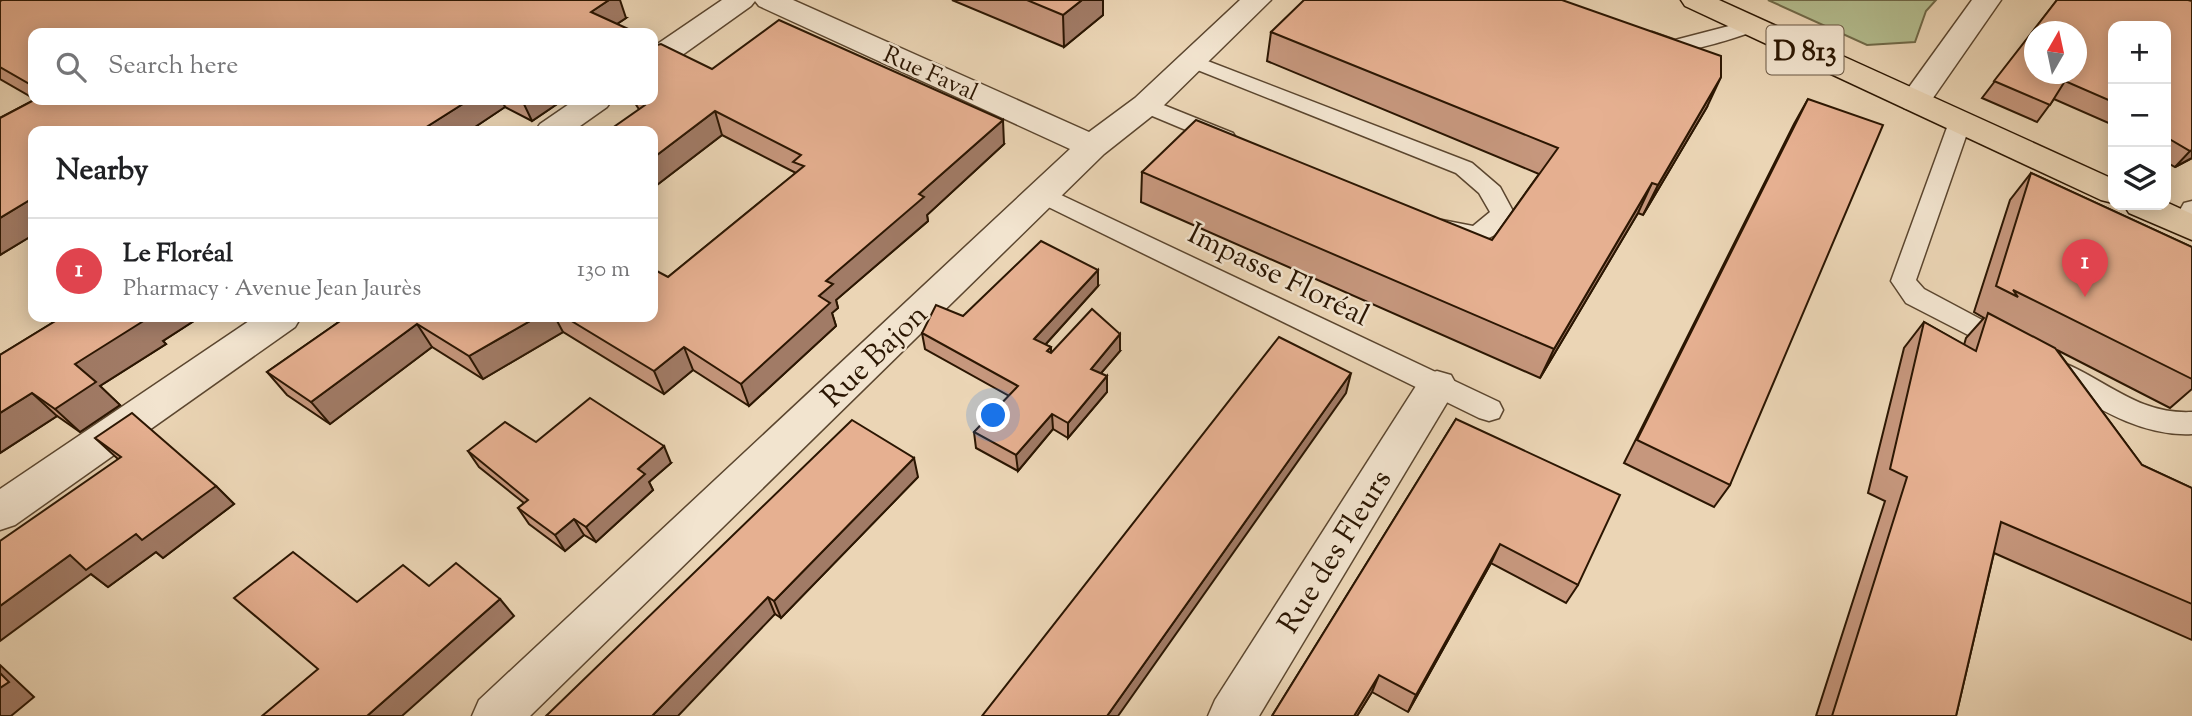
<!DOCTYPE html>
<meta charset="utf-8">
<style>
:root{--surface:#fff;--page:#f2f2f2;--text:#202124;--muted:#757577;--line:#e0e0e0;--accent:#2563eb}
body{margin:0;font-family:"Sorts Mill Goudy",serif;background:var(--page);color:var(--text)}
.controls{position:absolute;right:21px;top:21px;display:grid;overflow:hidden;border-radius:14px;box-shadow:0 4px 18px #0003}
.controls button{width:63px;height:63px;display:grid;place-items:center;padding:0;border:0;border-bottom:2px solid var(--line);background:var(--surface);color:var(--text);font:35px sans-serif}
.compass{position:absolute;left:2024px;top:21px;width:63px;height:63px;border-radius:50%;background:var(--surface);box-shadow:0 4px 18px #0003;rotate:9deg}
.you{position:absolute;left:994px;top:416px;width:24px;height:24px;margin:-18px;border:5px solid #fff;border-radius:50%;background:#1a73e8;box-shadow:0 0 0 10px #1a73e833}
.badge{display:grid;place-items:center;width:46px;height:46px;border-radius:50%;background:var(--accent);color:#fff;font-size:23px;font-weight:700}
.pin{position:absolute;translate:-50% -58px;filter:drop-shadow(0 2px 4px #0008)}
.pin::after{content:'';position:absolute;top:37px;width:24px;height:21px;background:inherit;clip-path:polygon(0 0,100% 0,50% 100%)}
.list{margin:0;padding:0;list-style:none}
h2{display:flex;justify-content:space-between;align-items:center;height:91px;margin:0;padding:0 28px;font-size:30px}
h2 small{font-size:23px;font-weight:400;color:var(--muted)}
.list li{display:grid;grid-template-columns:46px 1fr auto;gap:21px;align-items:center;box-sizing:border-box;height:105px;padding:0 28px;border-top:2px solid var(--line)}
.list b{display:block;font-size:26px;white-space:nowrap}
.list p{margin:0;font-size:23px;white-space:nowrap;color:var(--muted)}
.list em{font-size:23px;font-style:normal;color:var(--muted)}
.icon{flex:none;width:38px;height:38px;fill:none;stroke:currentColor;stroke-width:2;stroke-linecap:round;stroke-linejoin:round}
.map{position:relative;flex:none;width:2192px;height:716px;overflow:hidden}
.search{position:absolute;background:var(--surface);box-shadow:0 4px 18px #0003;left:28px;top:28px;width:630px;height:77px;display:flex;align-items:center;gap:18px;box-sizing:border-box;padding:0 24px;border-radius:14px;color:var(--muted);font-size:26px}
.panel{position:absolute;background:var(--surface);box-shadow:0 4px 18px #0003;left:28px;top:126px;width:630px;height:196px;border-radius:14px}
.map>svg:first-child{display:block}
.green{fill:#b4be90;stroke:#706a49;stroke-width:2}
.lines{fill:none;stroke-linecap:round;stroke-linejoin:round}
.lane-casing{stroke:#5b462f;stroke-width:3}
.street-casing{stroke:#5b462f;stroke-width:3}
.primary-casing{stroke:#2b1602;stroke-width:3}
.lane{fill:#f2e4cf;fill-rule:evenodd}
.street{fill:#f2e4cf;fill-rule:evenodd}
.primary{fill:#ebd5b5;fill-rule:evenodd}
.wall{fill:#c6977d;stroke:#2b1602;stroke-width:2;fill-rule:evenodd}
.shaded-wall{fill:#a17b66;stroke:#2b1602;stroke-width:2}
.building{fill:#e6b091;stroke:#2b1602;stroke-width:2;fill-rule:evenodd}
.labels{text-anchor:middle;stroke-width:5;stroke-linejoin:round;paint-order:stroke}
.far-street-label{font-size:24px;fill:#2b1602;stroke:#f2e4cf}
.shield{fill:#f2e4cf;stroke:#675440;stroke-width:2}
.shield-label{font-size:28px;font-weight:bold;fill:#2b1602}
.street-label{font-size:30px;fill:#2b1602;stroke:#f2e4cf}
</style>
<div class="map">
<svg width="2192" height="716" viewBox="0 0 2192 716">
<rect width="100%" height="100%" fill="#ebd5b5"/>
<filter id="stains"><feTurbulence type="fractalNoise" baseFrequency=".00286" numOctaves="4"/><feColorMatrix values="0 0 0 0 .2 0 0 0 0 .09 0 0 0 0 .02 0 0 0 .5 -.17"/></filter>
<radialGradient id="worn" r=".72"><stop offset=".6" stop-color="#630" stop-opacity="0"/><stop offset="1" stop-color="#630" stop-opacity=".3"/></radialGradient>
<path class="green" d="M1768,0H1936L1926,11L1915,42L1867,45Z"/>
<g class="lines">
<defs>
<g id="lane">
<path d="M1752,20L1759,22L1762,26L1759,30C1730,38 1664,67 1642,38L1645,34L1652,32L1675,40Z"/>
<path d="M1192,55L1472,163L1500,187L1514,213C1493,248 1468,246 1434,234L1430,228L1434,222L1442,220L1473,226L1490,212L1479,193L1456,173L1185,65L1182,61L1185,57Z"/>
<path d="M1146,98L1233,133L1236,138L1233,143L1225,145L1217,143L1138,110L1135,105L1138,100Z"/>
<path d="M1960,115L1968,117L1971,122L1916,280L1924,289L2016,338L2020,345L2016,352L2007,355L1906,303L1891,281L1949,122L1952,117Z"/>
<path d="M1042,186L1499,402L1503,410L1499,418L1489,421L1479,418L1034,200L1030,194L1034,188Z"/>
<path d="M2192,201V230L2184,232L2176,230L2172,224L2184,203Z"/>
<path d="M2050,358C2102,374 2133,415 2192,412V434C2136,437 2088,401 2041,375L2037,368L2041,361Z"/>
</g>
<g id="street">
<path d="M722,0H793L1089,132L1135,98L1240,0H1271L1157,112L1104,154L530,716H472L479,700L1070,149L759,6L755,1L751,6L664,68L653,70V47Z"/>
<path d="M1972,0H2001L1926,108L1915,111L1904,108L1899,101Z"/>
<path d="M575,100H612L607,107L573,131H535L540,124Z"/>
<path d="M255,317H301L295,327L15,525L0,530V489Z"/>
<path d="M1437,371L1451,375L1457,386L1259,716H1208L1215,700L1423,375Z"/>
</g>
<g id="primary">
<path d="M1681,0H1719L2113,179V203L2101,200L1685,6Z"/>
<path d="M2166,202L2192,214V240L2129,213L2124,205H2166Z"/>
</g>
</defs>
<use href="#lane" class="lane-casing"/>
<use href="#street" class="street-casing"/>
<use href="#primary" class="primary-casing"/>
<use href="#lane" class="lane"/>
<use href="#street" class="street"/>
<use href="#primary" class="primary"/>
</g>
<g class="wall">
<path d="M0,0L626,18L617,24L33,33V98L0,79Z"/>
<path d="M952,0H1103V15L1064,47Z"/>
<path d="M2057,0H2188L2192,1V158L2175,167L2166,162V26H2113V125L2054,99L2037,122L1982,98ZM2034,32H2076V74H2034Z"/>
<path d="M1271,32L1707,107L1643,215L1638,213L1540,378L1141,202L1142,172L1492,240L1539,174L1267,61Z"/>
<path d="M712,69L1004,144L927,215L928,221L836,300L838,308L832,313L836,326L749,406L693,370L664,394L563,332L483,379L432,347L330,424L287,395L267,372L346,317H653L668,277L796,173L722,135L653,188V131L633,100H653Z"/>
<path d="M1808,99L1730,485L1714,507L1624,463L1794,124Z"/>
<path d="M34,100H563L532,121L505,107L469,131H33V235L0,255V118Z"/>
<path d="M2031,173L2192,247V389L2170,408L2057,350L2142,465L2192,488V640L1994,553L1956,716H1816L1885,501L1868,493L1904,348L1924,322L1964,345L1966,338L1984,318L1974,312L2010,200Z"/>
<path d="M1098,286L1045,345L1051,347V353L1120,351L1101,373L1107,392L1068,438L1053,429L1018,471L976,448L974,432L1009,396L925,349L922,333L963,316Z"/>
<path d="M62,317H200L163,341L166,344L100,386L120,405L80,432L57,416L0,453V355Z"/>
<path d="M1456,419L1578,585L1566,603L1491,563L1408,712L1372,692L1357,716H1272Z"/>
<path d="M95,438L216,486L234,504L163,558L156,552L108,587L91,574L118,459Z"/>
<path d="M536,442L671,463L649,482L653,490L596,542L584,535L565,551L529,524L518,508L524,503L479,467L468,451Z"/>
<path d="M918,477L781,618L775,614L546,716Z"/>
</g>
<g class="shaded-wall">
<path d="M609,0H620L626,18L603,33L591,12Z"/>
<path d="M1082,0H1103V15L1064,47L1063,15Z"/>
<path d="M1721,77L1707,107L1643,215L1658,185Z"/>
<path d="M469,100H502L505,107L469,131H420Z"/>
<path d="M522,100H563L532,121Z"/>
<path d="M715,111L722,135L653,188V158Z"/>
<path d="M1003,120L1004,144L927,215L928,221L836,300L838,308L832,313L836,326L749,406L741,384L819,296L826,281L919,194Z"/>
<path d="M2192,150V158L2175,167L2190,151Z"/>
<path d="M1652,183L1638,213L1540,378L1554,349Z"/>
<path d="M33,198V235L0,255V218Z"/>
<path d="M1098,270V286L1035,356L1034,339Z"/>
<path d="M144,317H200L163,341L166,344L100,386L120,405L80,432L55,409L75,364Z"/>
<path d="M537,317H555L563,332L483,379L469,356Z"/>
<path d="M417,324L432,347L330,424L311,402Z"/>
<path d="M1120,334V351L1091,385V369Z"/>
<path d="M684,347L693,370L664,394L654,371Z"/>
<path d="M1351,373L1346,393L1118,716H1107Z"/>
<path d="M1107,376V392L1068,438V423Z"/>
<path d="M32,393L57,416L0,453V413Z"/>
<path d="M1052,414L1053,429L1018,471L1016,455Z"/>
<path d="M664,446L671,463L649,482L653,490L596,542L586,527L638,469Z"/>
<path d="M914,458L918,477L781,618L774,601Z"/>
<path d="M216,486L234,504L163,558L156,552L108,587L91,574L0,641V606L70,555L136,534Z"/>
<path d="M574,519L584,535L565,551L555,535Z"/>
<path d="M1500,544L1491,563L1408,712L1416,695Z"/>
<path d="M768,597L775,614L678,716H652Z"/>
<path d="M500,599L514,616L402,716H367Z"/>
<path d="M0,665L34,697L11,716H0Z"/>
<path d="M1379,675L1372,692L1357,716H1354Z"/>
</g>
<g class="building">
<path d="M2,0H609L591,12L637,33H33V86L0,67V1Z"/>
<path d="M1027,0H1082L1063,15Z"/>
<path d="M1304,0H1562L1721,56V77L1658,185L1652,183L1554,349L1142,172L1196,120L1492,240L1558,148L1271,32Z"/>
<path d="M2057,0H2188L2192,1V150L2190,151L2166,137V26H2113V102L2065,81L2050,105L1994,81ZM2034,32H2076V74H2034Z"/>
<path d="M779,20L1003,120L919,194L924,197L826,281L833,284L819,296L830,303L741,384L684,347L654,371L565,317H653V269L668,277L804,166L793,162L801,155L715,111L653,158V131H608L645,105L641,100H653V46L661,44L712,69Z"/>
<path d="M1808,99L1883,125L1730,485L1637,440Z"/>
<path d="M34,100H469L420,131H33V198L0,218V118Z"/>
<path d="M2031,173L2192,247V379L2013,290L2018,297L1996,286Z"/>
<path d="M1041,241L1098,270L1034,339L1051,347L1047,351L1051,353L1092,309L1120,334L1091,369L1107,376L1068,423L1052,414L1016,455L974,432L1018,386L922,333L936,305L963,316Z"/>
<path d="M1988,313L2055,348L2142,465L2192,488V604L2001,522L1956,716H1832L1907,477L1890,469L1924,322L1976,351Z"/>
<path d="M62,317H144L142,318L145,320L75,364L96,382L55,409L32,393L0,413V355Z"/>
<path d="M346,317H537L469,356L417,324L311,402L267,372Z"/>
<path d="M1279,337L1351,373L1107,716H982Z"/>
<path d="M590,398L664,446L638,469L645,474L586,527L574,519L555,535L518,508L528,500L468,451L505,422L536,442Z"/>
<path d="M132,413L216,486L142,540L136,534L86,570L70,555L0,606V541L121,457L95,438Z"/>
<path d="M1456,419L1620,495L1578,585L1500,544L1416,695L1379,675L1354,716H1272Z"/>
<path d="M852,420L914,458L774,601L768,597L652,716H546Z"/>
<path d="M293,552L357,602L403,565L429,586L456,563L500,599L367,716H262L318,669L234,598Z"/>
<path d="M0,673L9,682L0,688Z"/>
</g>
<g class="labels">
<g class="far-street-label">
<text transform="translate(931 73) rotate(24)" y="8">Rue Faval</text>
</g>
<rect class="shield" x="1766.5" y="25.5" width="77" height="49" rx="5"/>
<g class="shield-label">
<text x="1805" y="60">D 813</text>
</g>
<g class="street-label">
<text transform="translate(1279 274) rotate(26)" y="10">Impasse Floréal</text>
<text transform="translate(874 355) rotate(-44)" y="10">Rue Bajon</text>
<text transform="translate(1334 551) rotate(-58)" y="10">Rue des Fleurs</text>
</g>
</g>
<rect width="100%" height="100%" filter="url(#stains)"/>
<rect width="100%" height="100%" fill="url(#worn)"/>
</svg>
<div class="controls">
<button>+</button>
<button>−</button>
<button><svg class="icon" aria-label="layers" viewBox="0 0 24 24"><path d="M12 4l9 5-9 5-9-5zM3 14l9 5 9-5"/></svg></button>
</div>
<svg class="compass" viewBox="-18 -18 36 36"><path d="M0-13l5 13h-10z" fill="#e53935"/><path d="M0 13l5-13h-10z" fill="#757577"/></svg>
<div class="you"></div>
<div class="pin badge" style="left:2085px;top:297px;background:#e0444e">1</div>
<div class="search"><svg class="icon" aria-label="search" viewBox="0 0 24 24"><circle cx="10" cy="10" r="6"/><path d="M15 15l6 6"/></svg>Search here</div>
<section class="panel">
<h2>Nearby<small></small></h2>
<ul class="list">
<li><span class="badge" style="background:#e0444e">1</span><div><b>Le Floréal</b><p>Pharmacy · Avenue Jean Jaurès</p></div><em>130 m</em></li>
</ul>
</section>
</div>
